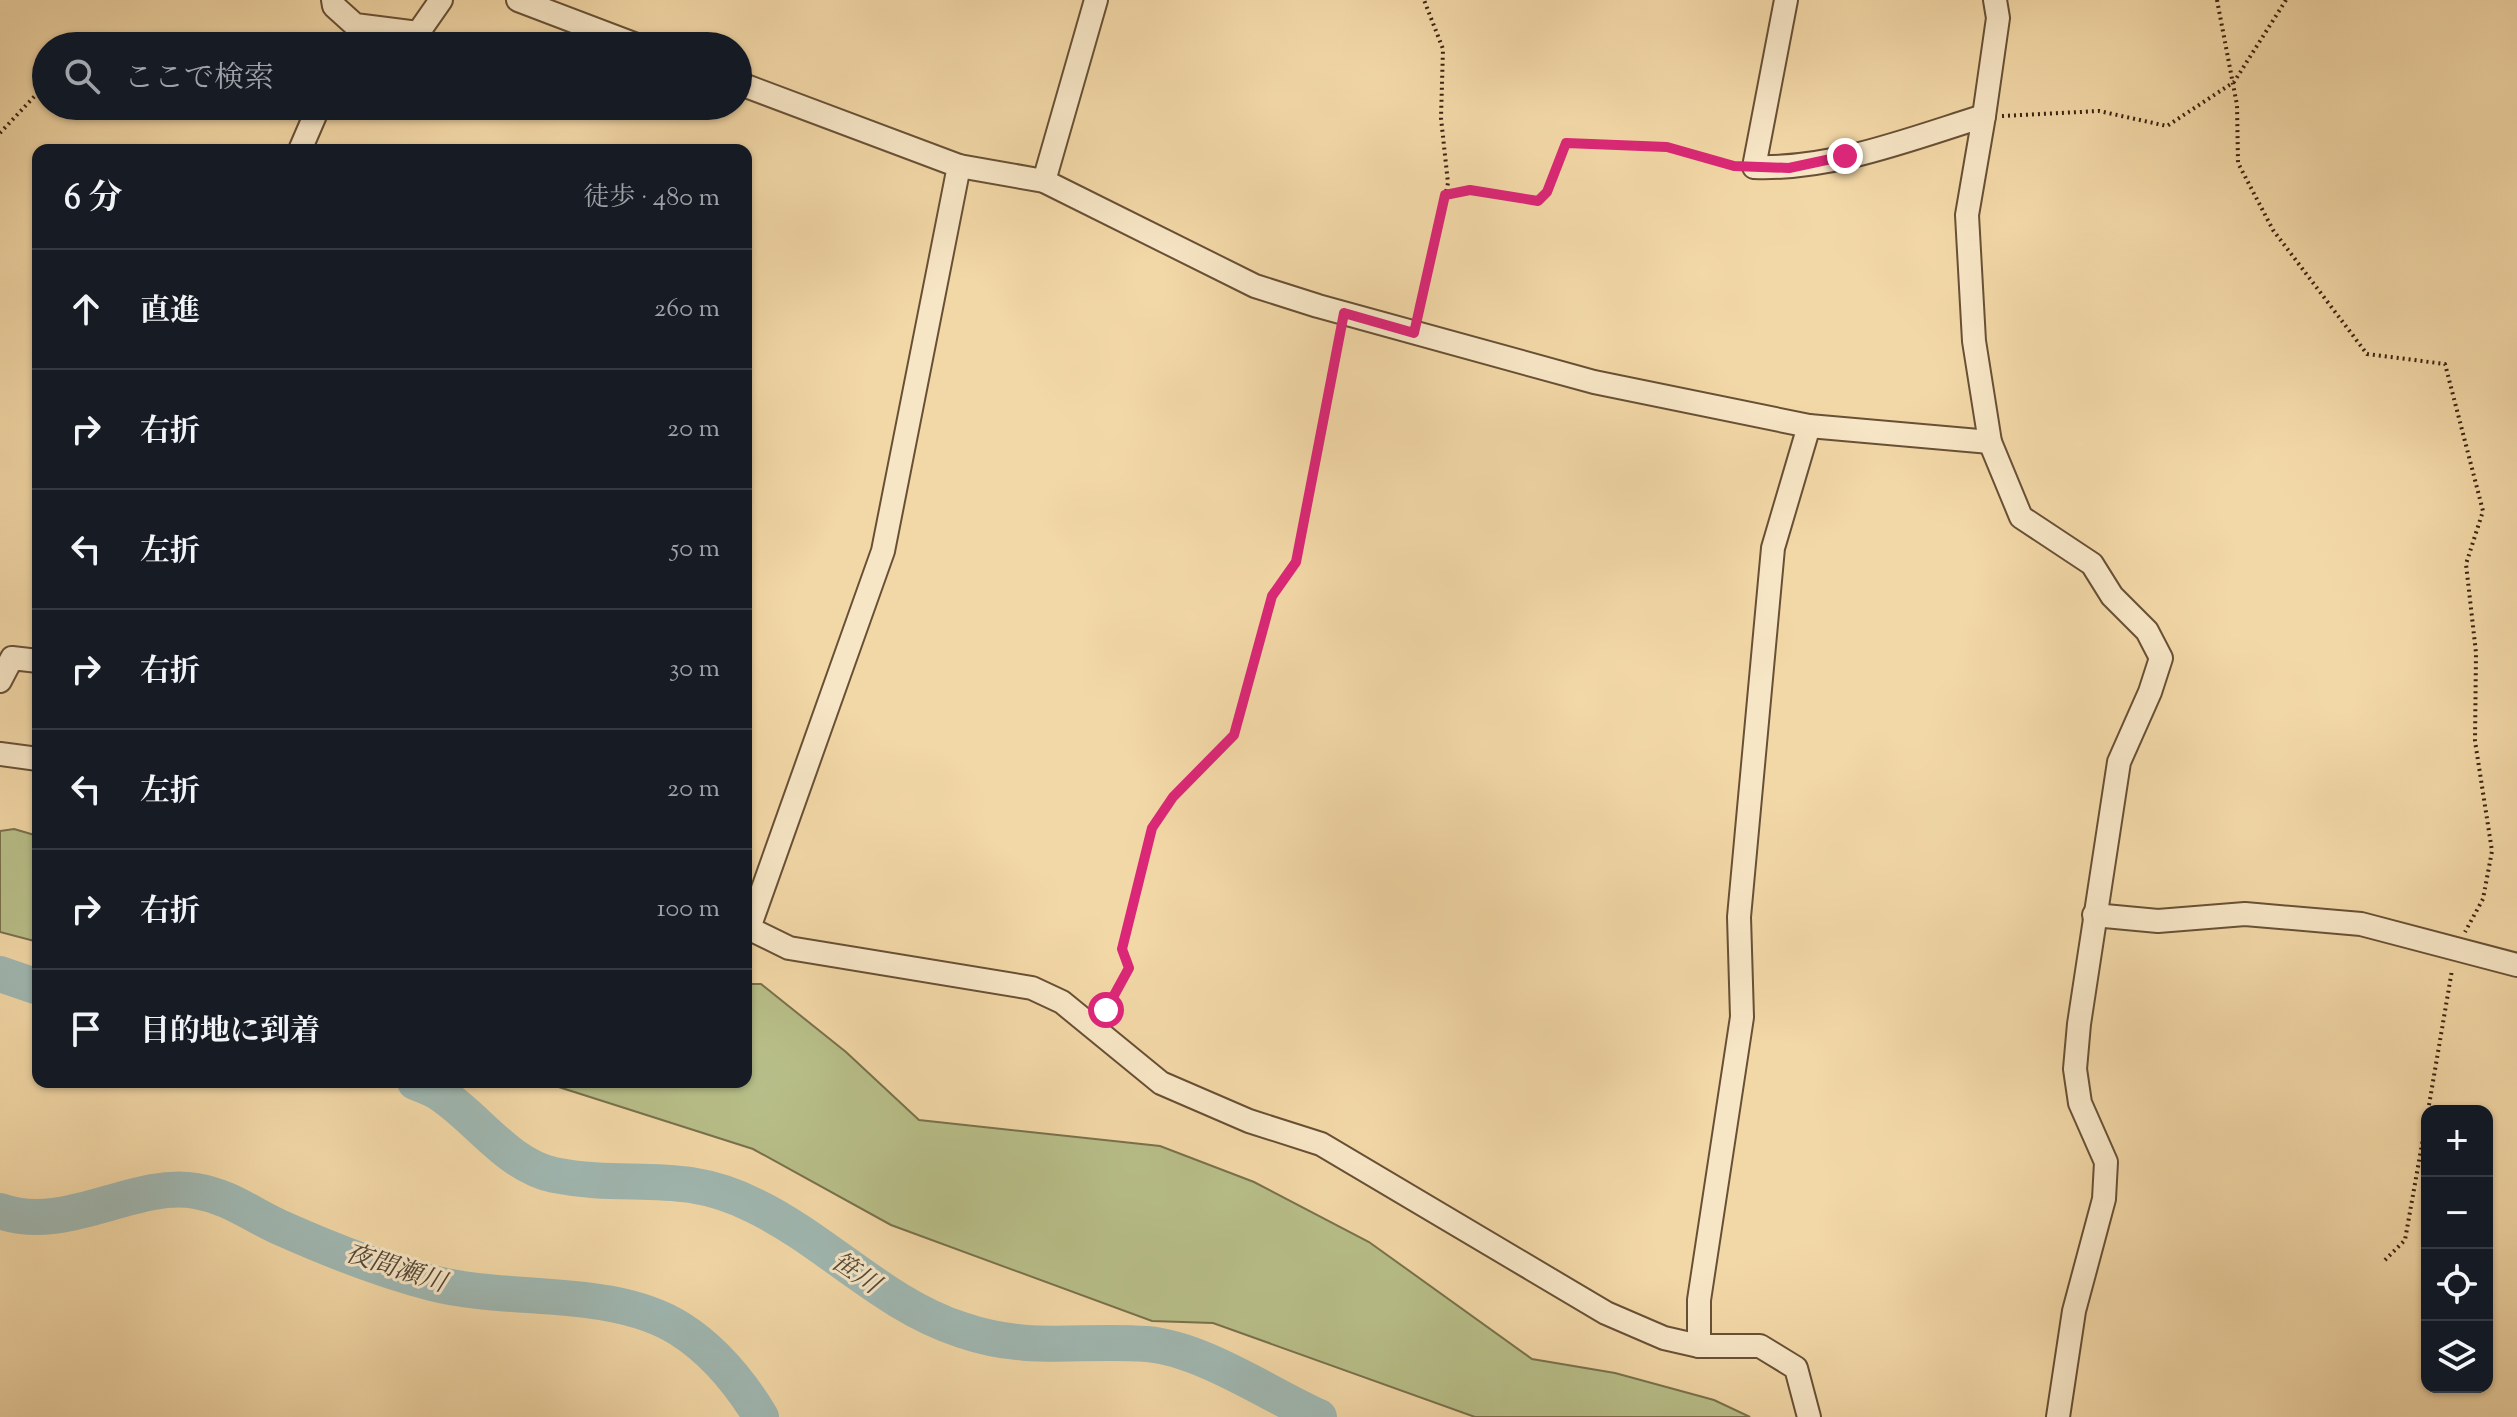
<!DOCTYPE html>
<html lang="ja">
<meta charset="utf-8">
<style>
:root{--surface:#171b24;--page:#20242c;--text:#f1f3f6;--muted:#9ea1a6;--line:#363941}
body{margin:0;font-family:"Sorts Mill Goudy","Noto Serif JP",serif;background:var(--page);color:var(--text)}
.controls{position:absolute;right:24px;bottom:24px;display:grid;overflow:hidden;border-radius:16px;box-shadow:0 2px 6px #0004}
.controls button{width:72px;height:72px;display:grid;place-items:center;padding:0;border:0;border-bottom:2px solid var(--line);background:var(--surface);color:var(--text);font:40px sans-serif}
.stop{position:absolute;width:24px;height:24px;margin:-18px;border:6px solid #db2777;border-radius:50%;background:#fff}
.stop.end{background:#db2777;border-color:#fff;box-shadow:0 2px 8px #0008}
.list{margin:0;padding:0;list-style:none}
h2{display:flex;justify-content:space-between;align-items:center;height:104px;margin:0;padding:0 32px;font-size:34px}
h2 small{font-size:26px;font-weight:400;color:var(--muted)}
.list li{display:grid;grid-template-columns:52px 1fr auto;gap:24px;align-items:center;box-sizing:border-box;height:120px;padding:0 32px;border-top:2px solid var(--line)}
.list b{display:block;font-size:30px;white-space:nowrap}
.list em{font-size:26px;font-style:normal;color:var(--muted)}
.icon{flex:none;width:44px;height:44px;fill:none;stroke:currentColor;stroke-width:2;stroke-linecap:round;stroke-linejoin:round}
.map{position:relative;flex:none;width:2517px;height:1417px;overflow:hidden}
.search{position:absolute;background:var(--surface);box-shadow:0 2px 6px #0004;left:32px;top:32px;width:720px;height:88px;display:flex;align-items:center;gap:20px;box-sizing:border-box;padding:0 28px;border-radius:44px;color:var(--muted);font-size:30px}
.panel{position:absolute;background:var(--surface);box-shadow:0 2px 6px #0004;left:32px;top:144px;width:720px;height:944px;border-radius:16px}
.map>svg:first-child{display:block}
.green{fill:#b8bf89;stroke:#79714c;stroke-width:2}
.lines{fill:none;stroke-linecap:round;stroke-linejoin:round}
.river{stroke:#a0b8b2;stroke-width:36}
.minor-casing{stroke:#685036;stroke-width:26}
.path{stroke:#3a2310;stroke-width:4;stroke-dasharray:2 4;stroke-linecap:butt}
.minor{stroke:#f7e6c6;stroke-width:22}
.route{stroke:#db2777;stroke-width:10}
.labels{text-anchor:middle;stroke-width:6;stroke-linejoin:round;paint-order:stroke}
.water-label{font-size:26px;font-style:italic;fill:#544838;stroke:#f7e6c6}
</style>
<div class="map">
<svg width="2517" height="1417" viewBox="0 0 2517 1417">
<rect width="100%" height="100%" fill="#f3d8a7"/>
<filter id="stains"><feTurbulence type="fractalNoise" baseFrequency=".0025" numOctaves="4"/><feColorMatrix values="0 0 0 0 .2 0 0 0 0 .09 0 0 0 0 .02 0 0 0 .5 -.17"/></filter>
<radialGradient id="worn" r=".72"><stop offset=".6" stop-color="#630" stop-opacity="0"/><stop offset="1" stop-color="#630" stop-opacity=".3"/></radialGradient>
<g class="green">
<path d="M14,829L38,836V942L0,932V831Z"/>
<path d="M746,984H761L846,1052L919,1120L1160,1146L1254,1182L1369,1242L1532,1359L1615,1373L1714,1400L1750,1417H1475L1213,1323L1152,1321L891,1225L753,1149L543,1082H746Z"/>
</g>
<g class="lines">
<g class="river">
<path d="M0,974L38,987"/>
<path d="M415,1082C424,1086 434,1089 442,1095C479,1120 508,1165 554,1175C629,1190 680,1168 755,1206C827,1241 884,1305 962,1330C1029,1353 1080,1339 1147,1344C1203,1349 1268,1394 1319,1417"/>
<path d="M0,1211C65,1235 134,1180 196,1191C230,1197 249,1213 279,1227C326,1248 381,1270 432,1283C509,1303 612,1286 680,1329C713,1350 741,1384 761,1417"/>
</g>
<defs>
<g id="minor">
<path d="M333,0L334,6L355,25L418,33L441,0"/>
<path d="M518,0L639,46"/>
<path d="M1786,0L1754,167C1832,170 1910,139 1984,116L1967,215L1974,341L1990,442L2021,517L2092,564L2112,596L2147,631L2161,658L2150,692L2119,762L2079,1024L2075,1069L2080,1103L2106,1162L2104,1199L2074,1311L2058,1417"/>
<path d="M738,83L959,166L1044,181L1255,286L1318,306L1594,382L1809,426L1990,442"/>
<path d="M1984,116L1998,18L1995,0"/>
<path d="M300,150L319,106"/>
<path d="M1044,181L1096,0"/>
<path d="M0,681L12,658L38,661"/>
<path d="M0,754L38,759"/>
<path d="M2094,915L2158,921L2245,914L2361,924L2517,965"/>
<path d="M746,927L789,948L1032,988L1062,1002L1161,1083L1249,1121L1321,1144L1606,1313L1664,1338L1699,1346H1760L1796,1368L1809,1417"/>
<path d="M749,928L883,551L959,166"/>
<path d="M1699,1346V1300L1742,1017L1739,917L1773,548L1809,426"/>
</g>
</defs>
<use href="#minor" class="minor-casing"/>
<g class="path">
<path d="M2217,0L2237,105L2238,163L2273,230L2367,354L2445,364L2483,511L2466,564L2476,653L2475,741L2492,851L2483,899L2465,932"/>
<path d="M83,46L87,41"/>
<path d="M2002,116L2099,111L2167,126L2234,82L2286,0"/>
<path d="M0,133L46,84"/>
<path d="M1445,195L1470,190L1538,201L1547,192L1566,143L1667,147L1737,166"/>
<path d="M1418,314L1448,183L1441,118L1443,49L1424,0"/>
<path d="M1105,1011L1129,968L1122,949L1152,828L1173,797L1234,735L1272,596L1296,562L1341,331"/>
<path d="M2428,1111L2452,970"/>
<path d="M2385,1260L2405,1240L2427,1116"/>
</g>
<use href="#minor" class="minor"/>
</g>
<g class="lines">
<path class="route" d="M1106,1010L1129,968L1122,949L1152,828L1173,797L1234,735L1272,596L1296,562L1344,313L1414,333L1445,195L1470,190L1538,201L1547,192L1566,143L1667,147L1734,166L1789,168L1845,156"/>
</g>
<g class="labels">
<g class="water-label">
<text transform="translate(396 1267) rotate(18)" y="9">夜間瀬川</text>
<text transform="translate(856 1272) rotate(34)" y="9">笹川</text>
</g>
</g>
<rect width="100%" height="100%" filter="url(#stains)"/>
<rect width="100%" height="100%" fill="url(#worn)"/>
</svg>
<div class="controls">
<button>+</button>
<button>−</button>
<button><svg class="icon" aria-label="locate" viewBox="0 0 24 24"><circle cx="12" cy="12" r="6"/><path d="M12 2v4M12 18v4M2 12h4M18 12h4"/></svg></button>
<button><svg class="icon" aria-label="layers" viewBox="0 0 24 24"><path d="M12 4l9 5-9 5-9-5zM3 14l9 5 9-5"/></svg></button>
</div>
<div class="stop" style="left:1106px;top:1010px"></div>
<div class="stop end" style="left:1845px;top:156px"></div>
<div class="search"><svg class="icon" aria-label="search" viewBox="0 0 24 24"><circle cx="10" cy="10" r="6"/><path d="M15 15l6 6"/></svg>ここで検索</div>
<section class="panel">
<h2>6 分<small>徒歩 · 480 m</small></h2>
<ul class="list">
<li><svg class="icon" aria-label="ahead" viewBox="0 0 24 24"><path d="M12 20V5M6 11l6-6 6 6"/></svg><div><b>直進</b></div><em>260 m</em></li>
<li><svg class="icon" aria-label="right" viewBox="0 0 24 24"><path d="M7 20v-9h11M14 6l5 5-5 5"/></svg><div><b>右折</b></div><em>20 m</em></li>
<li><svg class="icon" aria-label="left" viewBox="0 0 24 24"><path d="M17 20v-9H6M10 6l-5 5 5 5"/></svg><div><b>左折</b></div><em>50 m</em></li>
<li><svg class="icon" aria-label="right" viewBox="0 0 24 24"><path d="M7 20v-9h11M14 6l5 5-5 5"/></svg><div><b>右折</b></div><em>30 m</em></li>
<li><svg class="icon" aria-label="left" viewBox="0 0 24 24"><path d="M17 20v-9H6M10 6l-5 5 5 5"/></svg><div><b>左折</b></div><em>20 m</em></li>
<li><svg class="icon" aria-label="right" viewBox="0 0 24 24"><path d="M7 20v-9h11M14 6l5 5-5 5"/></svg><div><b>右折</b></div><em>100 m</em></li>
<li><svg class="icon" aria-label="arrive" viewBox="0 0 24 24"><path d="M6 21V4h12l-3 4 3 4H6"/></svg><div><b>目的地に到着</b></div></li>
</ul>
</section>
</div>
